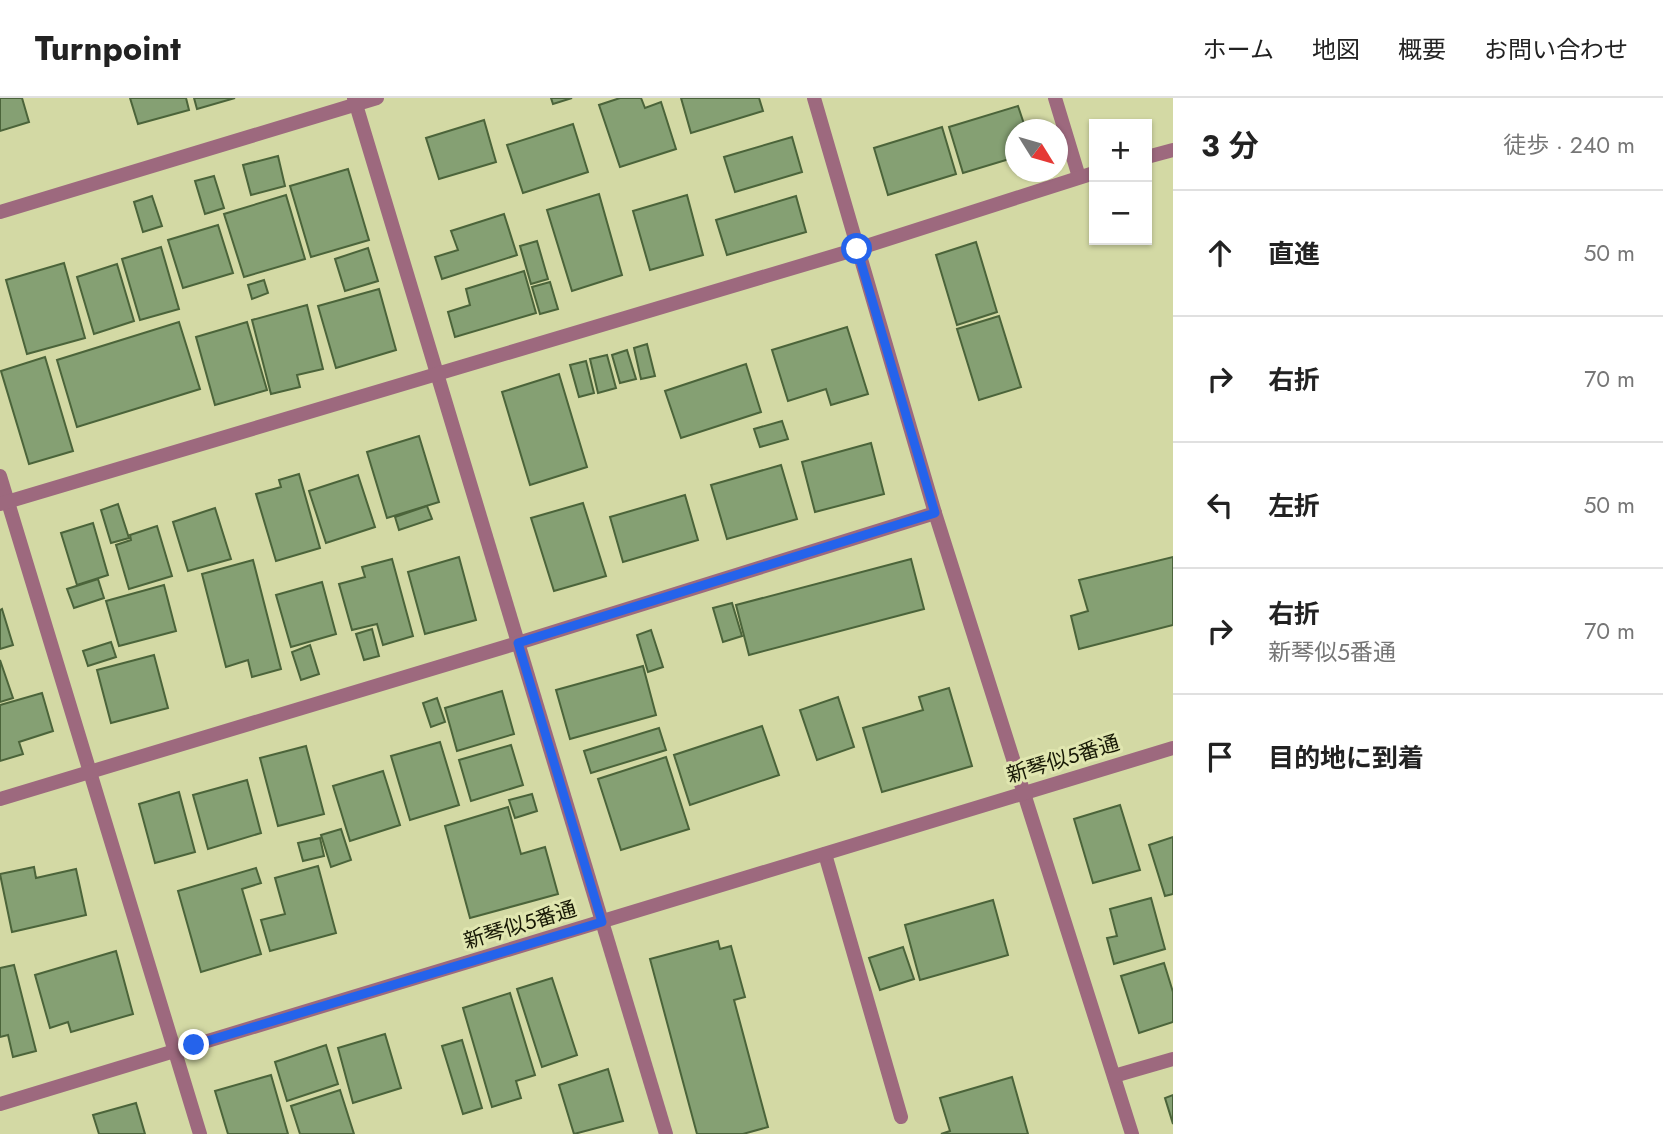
<!DOCTYPE html>
<html lang="ja">
<meta charset="utf-8">
<style>
:root{--surface:#fff;--page:#f2f2f2;--text:#222;--muted:#767676;--line:#e0e0e0}
body{margin:0;font-family:Jost,"Noto Sans JP",sans-serif;background:var(--page);color:var(--text)}
.controls{position:absolute;right:21px;top:21px;display:grid;overflow:hidden;border-radius:0px;box-shadow:0 2px 5px #0004}
.controls button{width:63px;height:63px;display:grid;place-items:center;padding:0;border:0;border-bottom:2px solid var(--line);background:var(--surface);color:var(--text);font:35px sans-serif}
.compass{position:absolute;left:1005px;top:21px;width:63px;height:63px;border-radius:50%;background:var(--surface);box-shadow:0 2px 5px #0004;rotate:127deg}
.stop{position:absolute;width:21px;height:21px;margin:-16px;border:5px solid #2563eb;border-radius:50%;background:#fff}
.stop.end{background:#2563eb;border-color:#fff;box-shadow:0 2px 7px #0008}
.list{margin:0;padding:0;list-style:none}
h2{display:flex;justify-content:space-between;align-items:center;height:91px;margin:0;padding:0 28px;font-size:30px}
h2 small{font-size:23px;font-weight:400;color:var(--muted)}
.list li{display:grid;grid-template-columns:46px 1fr auto;gap:21px;align-items:center;box-sizing:border-box;height:126px;padding:0 28px;border-top:2px solid var(--line)}
.list b{display:block;font-size:26px;white-space:nowrap}
.list p{margin:0;font-size:23px;white-space:nowrap;color:var(--muted)}
.list em{font-size:23px;font-style:normal;color:var(--muted)}
.icon{flex:none;width:38px;height:38px;fill:none;stroke:currentColor;stroke-width:2;stroke-linecap:round;stroke-linejoin:round}
.map{position:relative;flex:none;width:1173px;height:1036px;overflow:hidden}
header{display:flex;align-items:center;gap:42px;box-sizing:border-box;height:98px;padding:0 35px;background:var(--surface);border-bottom:2px solid var(--line)}
header strong{font-size:33px}
nav{display:flex;gap:38px;margin-inline-start:auto;font-size:24px}
main{display:flex}
aside{flex:1;background:var(--surface)}
.map>svg:first-child{display:block}
.building{fill:#85a073;stroke:#4b643a;stroke-width:2}
.lines{fill:none;stroke-linecap:round;stroke-linejoin:round}
.service{stroke:#9d697e;stroke-width:14}
.minor{stroke:#9d697e;stroke-width:14}
.route{stroke:#2563eb;stroke-width:9}
.labels{text-anchor:middle;stroke-width:6;stroke-linejoin:round;paint-order:stroke}
.street-label{font-size:21px;fill:#171805;stroke:#e0e6b0}
</style>
<header>
<strong>Turnpoint</strong>
<nav><a>ホーム</a><a>地図</a><a>概要</a><a>お問い合わせ</a></nav>
</header>
<main>
<div class="map">
<svg width="1173" height="1036" viewBox="0 0 1173 1036">
<rect width="100%" height="100%" fill="#d3d9a4"/>
<g class="building">
<path d="M0,0H22L29,24L0,33Z"/>
<path d="M130,0H186L189,12L138,26Z"/>
<path d="M194,0H235L197,11Z"/>
<path d="M551,0H572L553,6Z"/>
<path d="M620,0H641L645,10L661,4L676,51L620,69L599,7Z"/>
<path d="M681,0H759L763,13L691,35Z"/>
<path d="M1018,8L1026,32H1016V59L963,75L949,29Z"/>
<path d="M484,22L496,64L439,81L426,40Z"/>
<path d="M573,26L588,74L523,95L507,47Z"/>
<path d="M942,29L956,76L888,97L874,50Z"/>
<path d="M792,39L802,74L735,94L724,59Z"/>
<path d="M278,58L285,88L251,97L243,67Z"/>
<path d="M348,71L369,142L311,159L290,88Z"/>
<path d="M214,78L224,110L205,116L195,83Z"/>
<path d="M599,96L622,177L572,193L547,112Z"/>
<path d="M286,97L305,161L244,179L224,116Z"/>
<path d="M687,97L703,157L650,172L633,113Z"/>
<path d="M152,98L162,128L143,134L134,104Z"/>
<path d="M796,98L806,134L727,157L716,122Z"/>
<path d="M504,116L517,157L442,181L435,159L458,152L451,133Z"/>
<path d="M218,127L233,175L183,190L168,142Z"/>
<path d="M537,143L548,181L531,186L520,148Z"/>
<path d="M976,144L997,214L957,227L936,157Z"/>
<path d="M161,149L179,211L140,222L122,161Z"/>
<path d="M368,150L378,183L345,193L335,161Z"/>
<path d="M64,165L85,240L27,256L6,182Z"/>
<path d="M117,166L134,223L94,236L77,179Z"/>
<path d="M524,173L536,215L455,239L448,214L470,207L466,191Z"/>
<path d="M264,182L268,195L252,201L248,187Z"/>
<path d="M550,184L558,211L540,216L532,189Z"/>
<path d="M379,191L396,252L336,270L318,208Z"/>
<path d="M307,207L323,271L297,277L300,289L271,296L252,222Z"/>
<path d="M999,218L1021,289L979,302L957,231Z"/>
<path d="M179,224L200,291L77,329L57,262Z"/>
<path d="M247,224L267,292L215,307L196,239Z"/>
<path d="M847,229L868,296L831,307L826,291L788,303L772,252Z"/>
<path d="M647,246L655,278L641,281L634,250Z"/>
<path d="M627,252L636,281L620,285L612,257Z"/>
<path d="M607,257L616,290L598,295L590,261Z"/>
<path d="M45,259L73,353L29,366L1,273Z"/>
<path d="M586,263L594,295L579,299L570,267Z"/>
<path d="M746,266L761,314L681,340L665,293Z"/>
<path d="M559,276L587,369L530,387L502,294Z"/>
<path d="M782,323L788,341L760,349L754,331Z"/>
<path d="M419,338L439,404L387,420L367,354Z"/>
<path d="M871,345L884,396L815,414L802,364Z"/>
<path d="M781,367L797,421L727,441L711,387Z"/>
<path d="M299,376L320,450L276,463L256,396L281,389L279,382Z"/>
<path d="M358,377L375,429L326,445L309,393Z"/>
<path d="M685,397L698,442L623,464L610,419Z"/>
<path d="M583,405L606,478L554,493L531,420Z"/>
<path d="M118,406L129,440L111,445L101,412Z"/>
<path d="M427,408L432,421L399,432L395,419Z"/>
<path d="M215,410L231,461L188,473L173,424Z"/>
<path d="M93,425L108,477L77,487L61,435Z"/>
<path d="M157,428L172,478L129,491L116,447L131,442L130,437Z"/>
<path d="M459,459L476,522L425,536L408,474Z"/>
<path d="M1173,459V527L1079,551L1071,518L1088,513L1079,482Z"/>
<path d="M392,461L413,538L383,547L377,526L352,532L339,486L365,479L362,469Z"/>
<path d="M911,461L924,511L749,557L736,507Z"/>
<path d="M253,462L281,571L252,579L248,562L226,569L202,476Z"/>
<path d="M98,481L104,500L74,510L67,491Z"/>
<path d="M322,484L336,536L291,549L276,497Z"/>
<path d="M164,487L176,533L119,548L106,503Z"/>
<path d="M732,505L742,538L723,544L713,510Z"/>
<path d="M2,511L13,547L0,551V512Z"/>
<path d="M372,531L379,558L364,562L356,536Z"/>
<path d="M651,532L663,569L648,574L637,537Z"/>
<path d="M111,544L116,559L88,568L83,553Z"/>
<path d="M310,547L319,576L301,582L292,554Z"/>
<path d="M154,557L168,610L111,625L97,572Z"/>
<path d="M0,562L13,600L0,604Z"/>
<path d="M643,568L656,617L570,641L556,592Z"/>
<path d="M949,590L972,668L882,694L863,630L923,612L919,599Z"/>
<path d="M502,593L514,636L457,653L445,610Z"/>
<path d="M42,595L53,633L19,644L23,656L0,663V607Z"/>
<path d="M838,599L854,649L817,662L800,612Z"/>
<path d="M437,600L445,624L431,629L423,605Z"/>
<path d="M762,628L779,677L690,707L674,657Z"/>
<path d="M659,630L666,652L591,675L584,653Z"/>
<path d="M440,644L459,707L410,722L391,658Z"/>
<path d="M511,647L523,687L471,703L459,662Z"/>
<path d="M306,648L324,716L278,728L260,660Z"/>
<path d="M666,659L689,731L621,752L598,681Z"/>
<path d="M383,673L400,727L350,743L333,688Z"/>
<path d="M247,682L261,735L208,751L193,697Z"/>
<path d="M179,694L195,754L155,765L139,706Z"/>
<path d="M532,696L537,713L515,720L509,702Z"/>
<path d="M1120,707L1140,772L1093,785L1074,721Z"/>
<path d="M508,709L521,756L545,749L558,796L470,820L445,728Z"/>
<path d="M341,731L351,762L331,769L321,737Z"/>
<path d="M1173,739V796L1165,798L1149,747Z"/>
<path d="M320,740L324,758L303,763L298,745Z"/>
<path d="M318,768L336,835L270,853L261,822L285,816L275,780Z"/>
<path d="M34,769L36,780L76,771L86,817L12,834L0,776Z"/>
<path d="M256,770L261,785L242,791L261,856L201,874L178,793Z"/>
<path d="M1151,800L1165,851L1114,866L1107,840L1117,838L1110,811Z"/>
<path d="M993,802L1008,857L920,882L905,827Z"/>
<path d="M718,843L720,851L731,848L745,899L734,902L768,1029L743,1036H697L650,861Z"/>
<path d="M903,849L914,881L880,892L869,860Z"/>
<path d="M116,853L133,916L71,934L68,924L50,930L35,877Z"/>
<path d="M1164,865L1173,894V924L1139,935L1121,878Z"/>
<path d="M14,867L36,953L13,959L8,937L0,939V870Z"/>
<path d="M552,880L577,957L542,969L517,891Z"/>
<path d="M510,895L535,977L516,983L521,1000L492,1009L463,910Z"/>
<path d="M385,936L401,990L353,1005L338,950Z"/>
<path d="M462,942L482,1010L463,1016L442,948Z"/>
<path d="M326,947L338,986L287,1003L275,964Z"/>
<path d="M608,971L623,1023L574,1036L559,987Z"/>
<path d="M271,977L288,1036H228L215,993Z"/>
<path d="M1012,979L1028,1036H941L950,1033L940,1000Z"/>
<path d="M340,992L354,1036H300L291,1008Z"/>
<path d="M1173,997V1026L1165,1000Z"/>
<path d="M136,1005L145,1036H99L93,1017Z"/>
</g>
<g class="lines">
<path class="service" d="M825,756L901,1019"/>
<g class="minor">
<path d="M354,0L666,1036"/>
<path d="M814,0L935,415L1132,1036"/>
<path d="M1055,0L1079,79"/>
<path d="M1147,59L1173,52"/>
<path d="M0,114L377,0"/>
<path d="M0,378L200,1036"/>
<path d="M0,406L857,151L1094,75"/>
<path d="M0,701L518,545L935,415"/>
<path d="M1114,978L1173,961"/>
<path d="M0,1006L1173,650"/>
</g>
</g>
<g class="lines">
<path class="route" d="M194,947L602,824L518,545L935,415L857,151"/>
</g>
<g class="labels">
<g class="street-label">
<text transform="translate(1063 661) rotate(-17)" y="7">新琴似5番通</text>
<text transform="translate(520 827) rotate(-17)" y="7">新琴似5番通</text>
</g>
</g>
</svg>
<div class="controls">
<button>+</button>
<button>−</button>
</div>
<svg class="compass" viewBox="-18 -18 36 36"><path d="M0-13l5 13h-10z" fill="#e53935"/><path d="M0 13l5-13h-10z" fill="#767676"/></svg>
<div class="stop" style="left:857px;top:151px"></div>
<div class="stop end" style="left:194px;top:947px"></div>
</div>
<aside>
<h2>3 分<small>徒歩 · 240 m</small></h2>
<ul class="list">
<li><svg class="icon" aria-label="ahead" viewBox="0 0 24 24"><path d="M12 20V5M6 11l6-6 6 6"/></svg><div><b>直進</b></div><em>50 m</em></li>
<li><svg class="icon" aria-label="right" viewBox="0 0 24 24"><path d="M7 20v-9h11M14 6l5 5-5 5"/></svg><div><b>右折</b></div><em>70 m</em></li>
<li><svg class="icon" aria-label="left" viewBox="0 0 24 24"><path d="M17 20v-9H6M10 6l-5 5 5 5"/></svg><div><b>左折</b></div><em>50 m</em></li>
<li><svg class="icon" aria-label="right" viewBox="0 0 24 24"><path d="M7 20v-9h11M14 6l5 5-5 5"/></svg><div><b>右折</b><p>新琴似5番通</p></div><em>70 m</em></li>
<li><svg class="icon" aria-label="arrive" viewBox="0 0 24 24"><path d="M6 21V4h12l-3 4 3 4H6"/></svg><div><b>目的地に到着</b></div></li>
</ul>
</aside>
</main>
